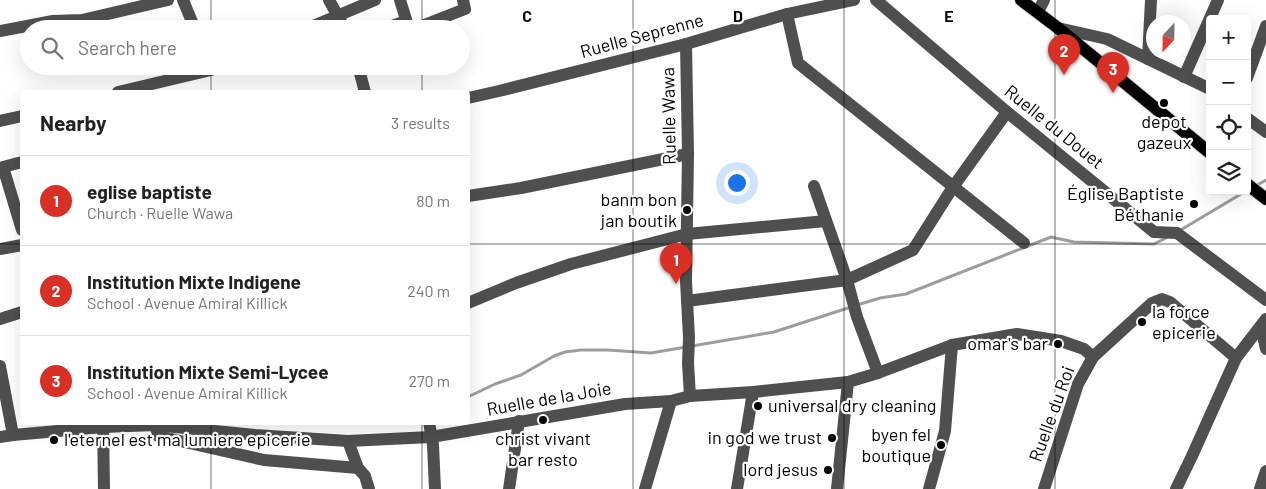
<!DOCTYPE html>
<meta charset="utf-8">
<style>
:root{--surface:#fff;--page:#f2f2f2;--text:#222;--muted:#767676;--line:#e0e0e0;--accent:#d93025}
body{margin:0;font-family:Barlow,sans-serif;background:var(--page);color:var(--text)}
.controls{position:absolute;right:15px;top:15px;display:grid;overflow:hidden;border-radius:5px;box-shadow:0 5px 20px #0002}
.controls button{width:45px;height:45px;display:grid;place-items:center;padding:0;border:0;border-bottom:1px solid var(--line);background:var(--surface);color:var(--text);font:25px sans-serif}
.compass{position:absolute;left:1146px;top:15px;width:45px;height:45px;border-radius:50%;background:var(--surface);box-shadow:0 5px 20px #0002;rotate:202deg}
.you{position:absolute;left:736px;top:182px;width:18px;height:18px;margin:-12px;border:4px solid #fff;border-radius:50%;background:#1a73e8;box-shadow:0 0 0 8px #1a73e833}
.badge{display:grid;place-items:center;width:32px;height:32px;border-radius:50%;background:var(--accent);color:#fff;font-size:16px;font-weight:700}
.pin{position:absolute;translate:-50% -41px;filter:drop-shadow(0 1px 2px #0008)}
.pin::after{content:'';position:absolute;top:26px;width:18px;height:15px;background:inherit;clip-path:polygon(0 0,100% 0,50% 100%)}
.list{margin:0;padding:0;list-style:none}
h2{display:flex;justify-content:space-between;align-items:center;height:65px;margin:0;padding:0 20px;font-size:21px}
h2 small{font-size:16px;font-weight:400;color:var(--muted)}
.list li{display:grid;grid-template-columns:32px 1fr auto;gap:15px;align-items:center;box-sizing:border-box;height:90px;padding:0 20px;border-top:1px solid var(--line)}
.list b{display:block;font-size:19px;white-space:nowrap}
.list p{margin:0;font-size:16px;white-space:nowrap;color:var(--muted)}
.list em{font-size:16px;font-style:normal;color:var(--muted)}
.icon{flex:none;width:28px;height:28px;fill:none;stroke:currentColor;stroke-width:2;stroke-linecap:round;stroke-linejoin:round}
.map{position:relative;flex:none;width:1266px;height:489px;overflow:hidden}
.search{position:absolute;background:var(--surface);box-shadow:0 5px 20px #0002;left:20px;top:20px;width:450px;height:55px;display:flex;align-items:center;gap:12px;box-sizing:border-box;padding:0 18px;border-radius:28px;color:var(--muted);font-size:19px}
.panel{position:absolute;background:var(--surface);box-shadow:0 5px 20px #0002;left:20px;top:90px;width:450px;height:335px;border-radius:5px}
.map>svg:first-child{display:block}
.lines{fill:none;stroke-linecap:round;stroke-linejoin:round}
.stream{stroke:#9d9d9d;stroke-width:3}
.major-casing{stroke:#dbdbdb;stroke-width:14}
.minor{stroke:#4f4f4f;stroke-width:12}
.major{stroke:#000;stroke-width:12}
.grid{fill:none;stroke:#000;stroke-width:1;stroke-opacity:0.55}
.poi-dot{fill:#000;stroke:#fff;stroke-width:2}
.labels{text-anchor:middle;stroke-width:4.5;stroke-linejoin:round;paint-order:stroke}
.street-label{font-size:18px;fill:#000;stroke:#fff}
.poi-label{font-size:18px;fill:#000;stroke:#fff;text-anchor:end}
.grid-label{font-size:16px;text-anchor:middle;font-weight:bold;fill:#000;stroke:#fff;stroke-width:4.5;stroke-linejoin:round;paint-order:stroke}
</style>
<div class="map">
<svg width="1266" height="489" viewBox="0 0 1266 489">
<rect width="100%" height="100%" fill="#fff"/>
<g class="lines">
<g class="stream">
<path d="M1254,187L1266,180"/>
<path d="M1179,231L1246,191"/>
<path d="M857,305L880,298L906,294L1051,237L1074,242L1154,244L1166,238"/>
<path d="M692,346L774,332L851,307"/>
<path d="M468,396L472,395L495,384L521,375L554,356L565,352L581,350H608L651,353L686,347"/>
<path d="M215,422H219"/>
</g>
<defs>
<g id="major">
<path d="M1021,0L1058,28L1210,153"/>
<path d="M1247,184L1266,199"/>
</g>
</defs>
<use href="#major" class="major-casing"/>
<g class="minor">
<path d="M183,0L195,29"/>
<path d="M329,0L345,29"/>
<path d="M400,0L409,29"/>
<path d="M876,0L1007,112L1154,232L1177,233L1266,300"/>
<path d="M1038,12L1044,0"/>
<path d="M787,14L798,63L1024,243"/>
<path d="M1058,28L1107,39L1210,89"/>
<path d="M306,29L375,0"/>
<path d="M384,29L406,21"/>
<path d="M414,29L465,9L463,0"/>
<path d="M0,31L53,21L82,20L168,0"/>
<path d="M686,44L688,154L686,281L689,338L688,363L690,396"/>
<path d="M1148,59L1151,0"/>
<path d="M358,66L365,92"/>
<path d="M1184,77L1218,0"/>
<path d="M1247,78L1266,26"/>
<path d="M118,92L211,70L220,66"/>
<path d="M468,98L499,91L686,44L787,14L854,0"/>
<path d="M1247,118L1266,132"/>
<path d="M0,121L22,116"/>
<path d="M22,162L3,167L22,230"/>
<path d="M814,186L847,280L857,317L878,373"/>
<path d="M468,196L521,188L688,154"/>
<path d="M0,249L22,245"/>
<path d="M687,301L847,280L913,250L953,187L1007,112"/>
<path d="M468,303L516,283L571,264L687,234L826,221"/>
<path d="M0,319L22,312"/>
<path d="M1261,327L1266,349"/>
<path d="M0,366L13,435"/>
<path d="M103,422L104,489"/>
<path d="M155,422L158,436L264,460L358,468"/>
<path d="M429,422L433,445L435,489"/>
<path d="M0,437L13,435L103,427L155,425L255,435L348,441L431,437L625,404L671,401L690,396L753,392L848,382L878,373L952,345L1017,334L1061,341L1084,349L1093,357"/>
<path d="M348,441L358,468L365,476L369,489"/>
<path d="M509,489L519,421"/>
<path d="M645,489L671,401"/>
<path d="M737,489L753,392"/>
<path d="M837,489L848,382"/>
<path d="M929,489L945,431L952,345"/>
<path d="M1044,489L1078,384L1093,357L1152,303L1162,299L1170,302L1236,358"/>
<path d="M1176,489L1192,456L1236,358L1266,319"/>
<path d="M1260,489L1266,471"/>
</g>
<use href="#major" class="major"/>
</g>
<path class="grid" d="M211,0V29M422,0V29M633,0V489M844,0V489M1055,0V489M211,66V92M422,66V92M0,244H22M468,244H1266M211,422V489M422,422V489"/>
<g class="poi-dot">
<circle cx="1164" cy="103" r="5"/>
<circle cx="1194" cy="204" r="5"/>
<circle cx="687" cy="210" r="5"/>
<circle cx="1142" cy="322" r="5"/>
<circle cx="1058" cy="344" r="5"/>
<circle cx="758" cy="406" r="5"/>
<circle cx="543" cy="420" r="5"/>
<circle cx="832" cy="438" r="5"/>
<circle cx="54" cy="440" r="5"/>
<circle cx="941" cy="445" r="5"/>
<circle cx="828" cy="470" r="5"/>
</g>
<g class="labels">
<g class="street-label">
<text transform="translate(642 36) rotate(-15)" y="6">Ruelle Seprenne</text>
<text transform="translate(669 116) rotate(-91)" y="6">Ruelle Wawa</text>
<text transform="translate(1054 127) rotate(39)" y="6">Ruelle du Douet</text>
<text transform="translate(549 399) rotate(-10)" y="6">Ruelle de la Joie</text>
<text transform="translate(1052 414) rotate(-70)" y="6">Ruelle du Roi</text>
</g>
<g class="poi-label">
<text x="1164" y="128" text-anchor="middle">depot<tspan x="1164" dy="21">gazeux</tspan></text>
<text x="1184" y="200">Église Baptiste<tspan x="1184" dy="21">Béthanie</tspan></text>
<text x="677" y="206">banm bon<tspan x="677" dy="21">jan boutik</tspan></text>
<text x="1152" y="318" text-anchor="start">la force<tspan x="1152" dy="21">epicerie</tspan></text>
<text x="1048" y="350">omar's bar</text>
<text x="768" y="412" text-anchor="start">universal dry cleaning</text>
<text x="931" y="441">byen fel<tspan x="931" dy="21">boutique</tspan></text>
<text x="822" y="444">in god we trust</text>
<text x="543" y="445" text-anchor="middle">christ vivant<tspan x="543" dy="21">bar resto</tspan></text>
<text x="64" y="446" text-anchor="start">l'eternel est ma lumiere epicerie</text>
<text x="818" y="476">lord jesus</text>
</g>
</g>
<g class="grid-label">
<text x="527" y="22">C</text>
<text x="738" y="22">D</text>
<text x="949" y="22">E</text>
</g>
</svg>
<div class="controls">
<button>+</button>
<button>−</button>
<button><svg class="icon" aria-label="locate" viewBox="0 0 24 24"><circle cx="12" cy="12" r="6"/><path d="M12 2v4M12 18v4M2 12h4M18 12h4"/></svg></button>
<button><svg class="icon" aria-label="layers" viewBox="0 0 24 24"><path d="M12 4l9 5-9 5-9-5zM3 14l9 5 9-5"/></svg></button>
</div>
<svg class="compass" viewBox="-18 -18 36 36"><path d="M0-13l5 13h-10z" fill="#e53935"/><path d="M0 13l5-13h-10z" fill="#767676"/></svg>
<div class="you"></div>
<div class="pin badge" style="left:676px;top:284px">1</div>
<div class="pin badge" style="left:1064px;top:75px">2</div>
<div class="pin badge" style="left:1113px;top:93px">3</div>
<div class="search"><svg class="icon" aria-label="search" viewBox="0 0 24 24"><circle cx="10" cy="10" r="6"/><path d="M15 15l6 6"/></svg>Search here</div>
<section class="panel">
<h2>Nearby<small>3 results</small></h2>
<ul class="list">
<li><span class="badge">1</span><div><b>eglise baptiste</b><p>Church · Ruelle Wawa</p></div><em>80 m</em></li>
<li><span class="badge">2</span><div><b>Institution Mixte Indigene</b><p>School · Avenue Amiral Killick</p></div><em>240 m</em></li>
<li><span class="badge">3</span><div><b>Institution Mixte Semi-Lycee</b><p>School · Avenue Amiral Killick</p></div><em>270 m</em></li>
</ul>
</section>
</div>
